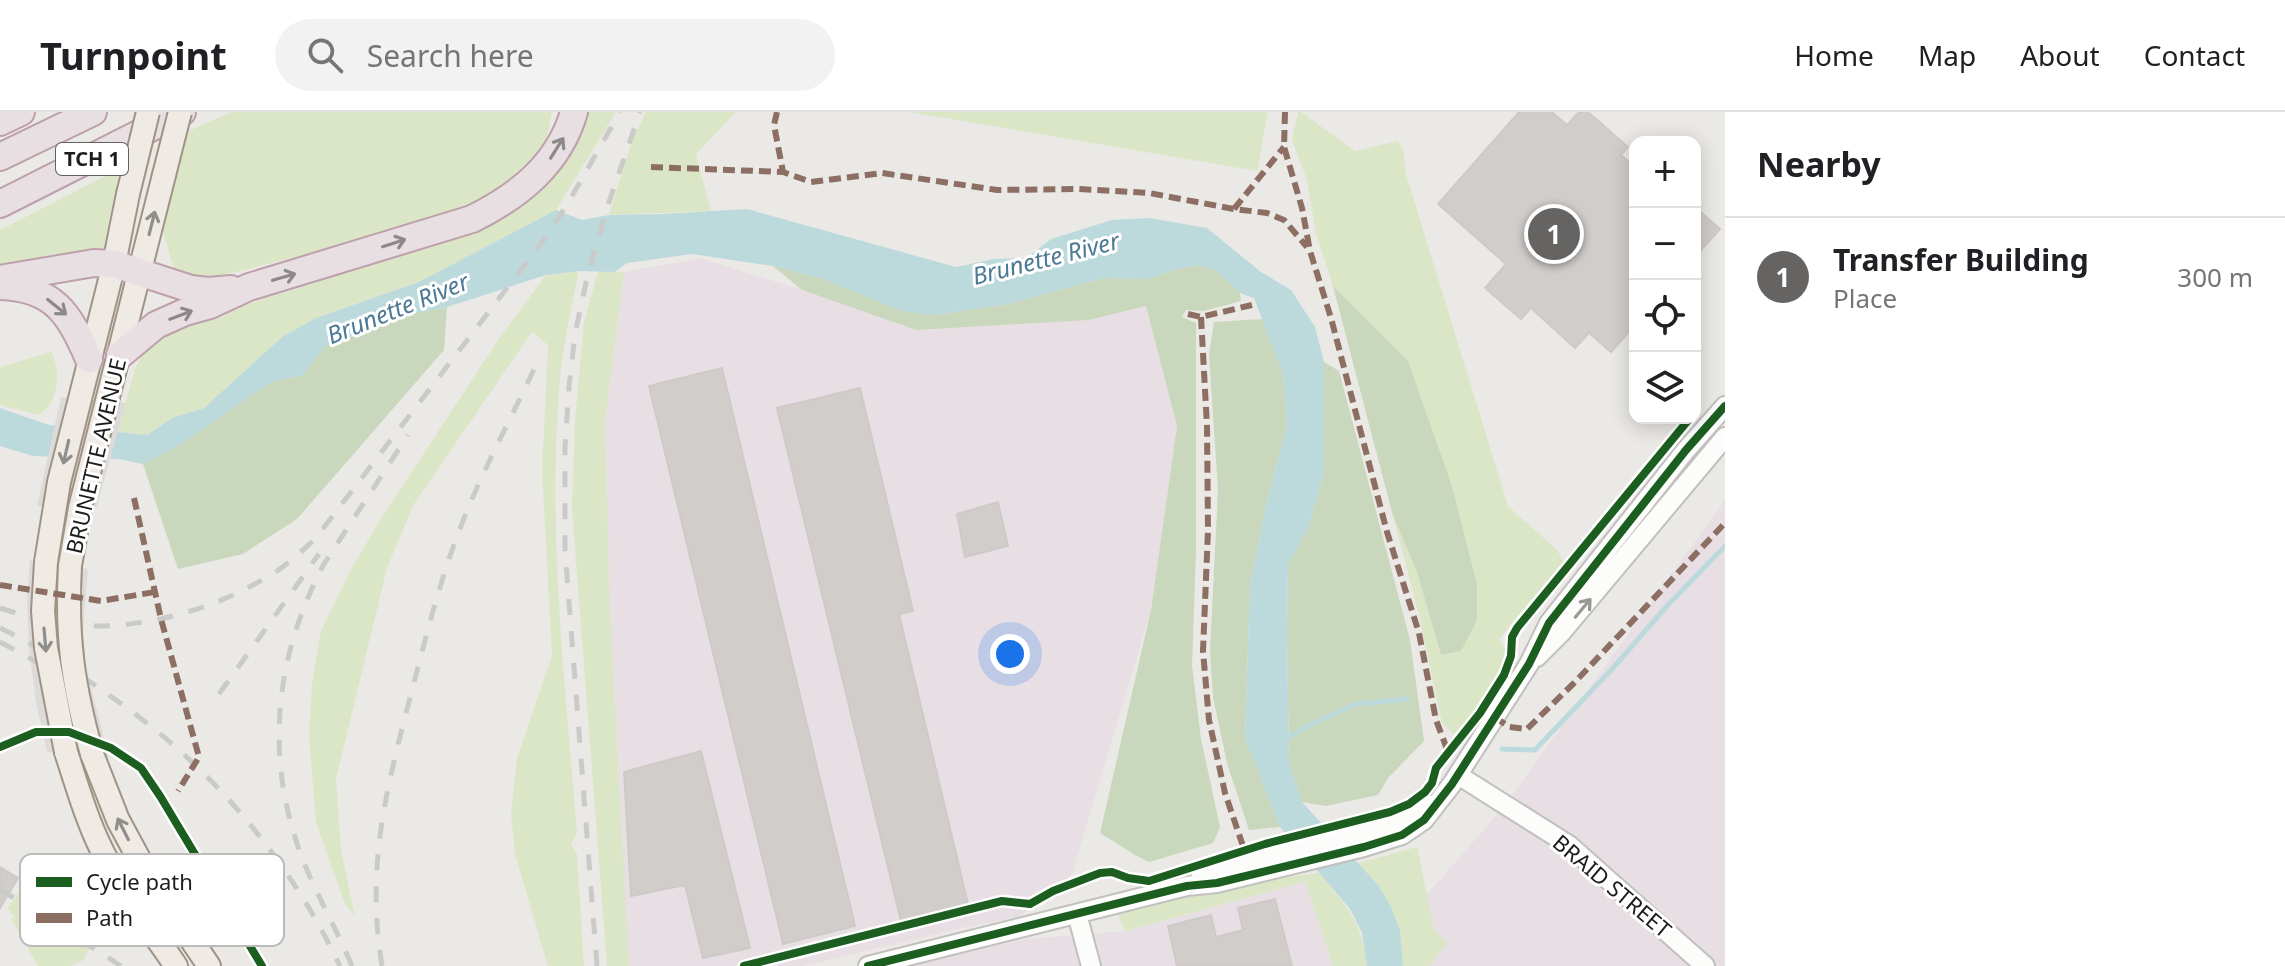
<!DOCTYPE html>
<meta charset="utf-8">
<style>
:root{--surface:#fff;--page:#f2f2f2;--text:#202124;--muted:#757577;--line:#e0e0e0;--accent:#656463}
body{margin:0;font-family:"Noto Sans",sans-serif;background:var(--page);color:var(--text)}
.controls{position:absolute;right:24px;top:24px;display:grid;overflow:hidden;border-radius:16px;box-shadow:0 4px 20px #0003}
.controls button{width:72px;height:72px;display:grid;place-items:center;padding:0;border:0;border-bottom:2px solid var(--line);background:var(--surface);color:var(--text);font:40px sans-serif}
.you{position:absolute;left:1010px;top:542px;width:28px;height:28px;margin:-20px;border:6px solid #fff;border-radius:50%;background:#1a73e8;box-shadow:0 0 0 12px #1a73e833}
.badge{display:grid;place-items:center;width:52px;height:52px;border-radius:50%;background:var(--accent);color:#fff;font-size:26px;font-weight:700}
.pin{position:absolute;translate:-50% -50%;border:4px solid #fff;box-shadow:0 2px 8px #0006}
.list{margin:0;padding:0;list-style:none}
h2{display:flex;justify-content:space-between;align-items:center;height:104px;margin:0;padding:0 32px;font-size:34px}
h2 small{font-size:26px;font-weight:400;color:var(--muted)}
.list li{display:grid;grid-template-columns:52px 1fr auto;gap:24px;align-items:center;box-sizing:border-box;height:120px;padding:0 32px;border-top:2px solid var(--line)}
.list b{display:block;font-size:30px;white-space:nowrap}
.list p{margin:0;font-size:26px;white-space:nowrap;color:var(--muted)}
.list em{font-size:26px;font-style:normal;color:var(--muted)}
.icon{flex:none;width:44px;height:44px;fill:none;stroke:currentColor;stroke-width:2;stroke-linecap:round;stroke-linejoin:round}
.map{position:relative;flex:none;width:1725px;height:854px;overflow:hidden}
header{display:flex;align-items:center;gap:48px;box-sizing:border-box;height:112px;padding:0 40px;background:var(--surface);border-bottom:2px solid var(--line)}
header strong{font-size:38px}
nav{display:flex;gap:44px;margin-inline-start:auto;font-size:28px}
.search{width:560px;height:72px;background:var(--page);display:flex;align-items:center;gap:20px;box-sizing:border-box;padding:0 28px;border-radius:44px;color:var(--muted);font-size:30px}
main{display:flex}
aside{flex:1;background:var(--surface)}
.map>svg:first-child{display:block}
.industrial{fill:#e8dfe5}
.grass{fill:#dbe6c7}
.forest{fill:#c9d7bd}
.water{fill:#bcd9dc}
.pier{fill:#dcdbda}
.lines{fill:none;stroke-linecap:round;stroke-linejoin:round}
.stream{stroke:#bcd9dc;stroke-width:5}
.building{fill:#d0cdcb;stroke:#cecac7;stroke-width:2}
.minor-casing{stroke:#c1c0be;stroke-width:22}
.major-casing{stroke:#9f9385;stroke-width:26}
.highway-casing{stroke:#bda0ac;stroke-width:30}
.minor{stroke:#fcfcfb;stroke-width:18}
.major{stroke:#efeae4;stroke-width:22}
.highway{stroke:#e8dfe2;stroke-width:26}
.rail{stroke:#cacac9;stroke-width:5;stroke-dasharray:16 16;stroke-linecap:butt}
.major-bridge-casing{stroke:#9f9385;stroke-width:26;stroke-linecap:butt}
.major-bridge{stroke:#efeae4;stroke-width:22}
.quiet{stroke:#8d6e63;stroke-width:6;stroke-dasharray:12 6;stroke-linecap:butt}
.cycleway-casing{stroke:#fff;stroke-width:13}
.cycleway{stroke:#1b5e20;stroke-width:8}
.oneway{stroke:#8d8889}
.oneway2{stroke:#908e8a}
.oneway3{stroke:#989897}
.labels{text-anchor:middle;stroke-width:6;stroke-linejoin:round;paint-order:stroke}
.shield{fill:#fff;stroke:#616161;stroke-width:2}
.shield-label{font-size:20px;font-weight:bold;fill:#1d1d1d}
.street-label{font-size:22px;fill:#1d1d1d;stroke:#fff}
.water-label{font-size:24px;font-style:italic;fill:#4c7994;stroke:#fff}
.key{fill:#fff;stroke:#bbb;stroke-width:2}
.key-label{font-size:22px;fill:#1d1d1d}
</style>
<header>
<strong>Turnpoint</strong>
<div class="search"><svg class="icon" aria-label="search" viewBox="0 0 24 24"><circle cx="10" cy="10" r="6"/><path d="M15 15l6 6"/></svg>Search here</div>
<nav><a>Home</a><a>Map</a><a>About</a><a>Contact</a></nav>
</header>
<main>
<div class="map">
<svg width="1725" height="854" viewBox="0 0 1725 854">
<rect width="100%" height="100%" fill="#ebe9e6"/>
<g class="industrial">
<path d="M700,146L802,178L916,218L1089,208L1146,194L1177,314L1151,498L1072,762L1019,805L966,815L804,854H618L605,310L624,160Z"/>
<path d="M1725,388V854H1407L1415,796L1502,697Z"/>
<path d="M1306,770L1333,854H908L1024,827L1125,819Z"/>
</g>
<g class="grass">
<path d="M231,0H552L545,35L526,60L482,90L416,114L240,159L206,166L175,161L163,119L176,59L189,19Z"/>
<path d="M585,0H616L556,98L419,170L316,206L282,225L204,296L172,306L147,323L118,320L135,256L144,238L154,228L174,218L252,191L448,127L516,96L540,77Z"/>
<path d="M646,0H736L696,42L711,99L609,103L632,29Z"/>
<path d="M910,0H1268L1257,59Z"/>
<path d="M1298,0H1301L1355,39L1398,29L1403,38L1406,62L1508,394L1557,438L1564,450L1499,527C1500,529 1505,537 1505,539C1510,562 1470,608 1456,624L1442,611L1419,503L1393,404L1417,460L1441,543L1460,539L1477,472L1452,374L1408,249L1333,174L1316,122L1307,68L1292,28Z"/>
<path d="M119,57L103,138L94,139L90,145L52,142L0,156V118Z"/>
<path d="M579,159C572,194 563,231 560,267C547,419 565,570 577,721L571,733L577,742L584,854H548L515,742L511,703L517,646L552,544L542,358L548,233L532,220L414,392L387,456L336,667L341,738L355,805L344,790L316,710L309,624L312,572L321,519L349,461L377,413L500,225L546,163Z"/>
<path d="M598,159L624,160L605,310L610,498L629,854H607L572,397L575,307L584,211Z"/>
<path d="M51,240C60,254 59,280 49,294C46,298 41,300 38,303L0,293V255Z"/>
<path d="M1417,735L1434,817L1448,831L1429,854H1403L1400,818L1379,774L1358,751Z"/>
<path d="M1319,761C1347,795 1362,808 1367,854H1333L1305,770L1125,819L1118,803L1247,770Z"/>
<path d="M29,764L50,782L52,780L77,802L101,831L88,838L84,848L70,854H38L11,807L15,806L8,797Z"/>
</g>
<g class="forest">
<path d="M1197,153L1216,158L1240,181L1241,189L1204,199L1186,198L1182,205L1196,211V440L1192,553L1201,627L1220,715L1213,731L1149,750L1135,743L1100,721L1151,498L1177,314L1146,194L1089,208L916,218L802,178L773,154L820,166L934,203L1008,192L1104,166L1148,167L1177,157Z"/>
<path d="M1333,174L1408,249L1452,374L1477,472V508L1461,539L1441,543L1417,460L1393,404Z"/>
<path d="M447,195L444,238L297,407L243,442L178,457L143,352L178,334L271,270L303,263L324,235L403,204Z"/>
<path d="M1263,207L1283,262L1287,313L1265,397L1250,473L1245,626L1280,715L1249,718L1227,651L1213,585L1210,540L1218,378L1209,243L1214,210Z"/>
<path d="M1324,250L1339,259L1410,528L1424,629L1388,666L1378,683L1326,694L1302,690L1289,651L1287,520L1288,453L1308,416L1324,361Z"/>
</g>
<path class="water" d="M747,97L956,155L994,147L1027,146L1051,127L1112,108L1149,106L1207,116L1261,160L1291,178L1315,215L1324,250V361L1308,416L1288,453L1287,520L1289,651L1302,690L1379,774L1391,795L1400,818L1403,854H1367L1362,821L1350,797L1280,715L1245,626L1250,473L1265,397L1287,313L1283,262L1254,186L1240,181L1216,158L1197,153L1177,157L1148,167L1104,166L1008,192L934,203L902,199L820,166L773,154L692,142L627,151L614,160L579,159L546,163L447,195L403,204L324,235L303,263L271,270L178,334L143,352L118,347L33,344L0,334V296L49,313L147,323L172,306L204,296L282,225L316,206L419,170L556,98L582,108L609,103L663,102Z"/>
<g class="pier">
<path d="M61,285L126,291L96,397L37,394Z"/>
<path d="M30,448L88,457L83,516L86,556L109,646L47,640L36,590L29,537L27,488Z"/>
</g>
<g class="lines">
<g class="stream">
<path d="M1285,628L1307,614L1356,592L1407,587"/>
<path d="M1502,637L1535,638L1613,556L1666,495L1725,434"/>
</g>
</g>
<g class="building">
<path d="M1519,0H1552L1567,13L1579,0H1588L1628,35L1621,43L1635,55V213L1611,240L1589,221L1575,236L1531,196L1521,207L1485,176L1506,152L1438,92Z"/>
<path d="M1695,95L1720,117L1695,145Z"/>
<path d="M722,256L855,814L783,832L649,274Z"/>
<path d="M860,276L913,499L899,502L968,792L901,809L777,296Z"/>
<path d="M998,390L1008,434L965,445L957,402Z"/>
<path d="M701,639L750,836L703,846L685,773L631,784L624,660Z"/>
<path d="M0,755L18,766L0,796Z"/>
<path d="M1275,787L1292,854H1177L1168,814L1211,803L1216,825L1243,818L1238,796Z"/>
</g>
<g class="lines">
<defs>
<g id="minor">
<path d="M1537,545L1561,521L1725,325"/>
<path d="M1458,663L1569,733L1705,854"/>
<path d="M1200,767C1243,746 1289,735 1335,724C1368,716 1400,710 1429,693"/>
<path d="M1077,802L1091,854"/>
<path d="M868,854L1187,774L1217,771L1364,735L1402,723L1424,708L1452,672L1529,552L1549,511L1686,338L1725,294"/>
</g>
<g id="major">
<path d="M46,450L59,370L114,152L128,82"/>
<path d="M70,454L80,396L164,63"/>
<path d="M66,640C78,677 89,716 108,750C127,787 153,820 176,854"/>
<path d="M92,642L118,708L146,760L209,854"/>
</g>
<g id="highway">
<path d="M0,10L21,0"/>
<path d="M0,45L93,0"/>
<path d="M0,92L182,0"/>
<path d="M0,167L94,151L114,152L191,177L208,179L231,177"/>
<path d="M0,174C54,176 69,201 89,247"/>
<path d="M120,243L156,213L185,200L210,193L249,175L472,107C519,84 559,52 574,0"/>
</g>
</defs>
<use href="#minor" class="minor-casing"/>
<use href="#major" class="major-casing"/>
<use href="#highway" class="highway-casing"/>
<use href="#minor" class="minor"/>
<use href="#major" class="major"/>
<use href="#highway" class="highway"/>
<g class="rail">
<path d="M0,496C28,505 60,514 90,514C156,515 222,494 277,459C290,450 303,438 315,427L543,129L568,91L620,0"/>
<path d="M0,516C35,532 67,554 99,576C132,599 165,624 194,652C254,709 305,780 340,854"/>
<path d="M0,530L53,559"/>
<path d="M219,582L319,442"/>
<path d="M0,777L121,854"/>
<path d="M352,854C337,818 317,784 303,748C264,648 274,546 324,452L408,323"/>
<path d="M382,854C367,762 383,690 406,601C423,538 437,475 461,414C482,359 511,307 536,253"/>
<path d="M597,854L565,438V335L569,275L575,222L588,161L608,93L640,0"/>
</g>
<defs>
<g id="major-bridge">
<path d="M164,63L180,0"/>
<path d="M128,82L148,0"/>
<path d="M46,450L43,499L46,536L66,640"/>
<path d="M70,454C66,525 73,574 92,642"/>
</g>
</defs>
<use href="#major-bridge" class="major-bridge-casing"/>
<use href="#major-bridge" class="major-bridge"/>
<g class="quiet">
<path d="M777,0L774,13L783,60"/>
<path d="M1285,0L1284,35L1302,96L1310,139L1331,206L1387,420L1419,521L1436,608L1450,645"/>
<path d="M651,55L783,60L811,70L882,61L997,78L1078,77L1149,81L1234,97L1267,101L1284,108L1307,135"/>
<path d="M1234,97L1284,35"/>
<path d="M1188,202L1201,205L1252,193"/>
<path d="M1201,205L1207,314L1208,418L1203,539L1209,608L1225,681L1246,743"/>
<path d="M134,386L161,507L199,645L178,679"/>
<path d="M0,473L101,489L155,480"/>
<path d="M1495,605L1509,615L1527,617L1574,571L1725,411"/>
</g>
<defs>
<g id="cycleway">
<path d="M0,635L36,620H69L111,636L141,656L160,684L262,854"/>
<path d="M744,854L1002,789L1030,792L1053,779L1100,761L1112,760L1128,766L1149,769L1265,732L1390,700L1409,692L1425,680L1432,671L1436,656L1480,601L1504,563L1511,544L1512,525L1517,516L1690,306"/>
<path d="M868,854L1187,774L1217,771L1364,735L1402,723L1424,708L1452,672L1529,552L1549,511L1686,338L1725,294"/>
</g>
</defs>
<use href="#cycleway" class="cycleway-casing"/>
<use href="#cycleway" class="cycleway"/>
</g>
<defs><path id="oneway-shaft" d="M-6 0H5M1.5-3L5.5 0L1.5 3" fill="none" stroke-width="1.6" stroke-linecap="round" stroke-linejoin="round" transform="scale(2)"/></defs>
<g class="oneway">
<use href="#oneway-shaft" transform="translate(557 36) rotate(-58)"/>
<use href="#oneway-shaft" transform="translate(394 131) rotate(-18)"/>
<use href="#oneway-shaft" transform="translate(284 165) rotate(-16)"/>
<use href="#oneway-shaft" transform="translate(57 195) rotate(39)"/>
<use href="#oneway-shaft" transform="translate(181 203) rotate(-21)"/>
</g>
<g class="oneway2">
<use href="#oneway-shaft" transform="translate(152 111) rotate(-76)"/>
<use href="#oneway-shaft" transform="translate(66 340) rotate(103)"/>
<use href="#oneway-shaft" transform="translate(45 528) rotate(85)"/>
<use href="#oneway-shaft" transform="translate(123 717) rotate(-117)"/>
</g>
<use class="oneway3" href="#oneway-shaft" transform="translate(1583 496) rotate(-50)"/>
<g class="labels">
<rect class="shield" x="56" y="31" width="72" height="32" rx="6"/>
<g class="shield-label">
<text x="92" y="54">TCH 1</text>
</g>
<g class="street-label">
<text transform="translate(96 344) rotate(-77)" y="8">BRUNETTE AVENUE</text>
<text transform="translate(1612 774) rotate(40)" y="8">BRAID STREET</text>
</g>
<g class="water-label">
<text transform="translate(1046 147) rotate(-14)" y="8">Brunette River</text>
<text transform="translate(398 197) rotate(-22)" y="8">Brunette River</text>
</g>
</g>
<rect x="20" y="742" width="264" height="92" rx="12" class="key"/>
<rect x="36" y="765" width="36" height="10" fill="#1b5e20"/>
<rect x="36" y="801" width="36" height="10" fill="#8d6e63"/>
<g class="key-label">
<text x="86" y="778">Cycle path</text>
<text x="86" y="814">Path</text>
</g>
</svg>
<div class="controls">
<button>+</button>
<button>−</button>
<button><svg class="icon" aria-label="locate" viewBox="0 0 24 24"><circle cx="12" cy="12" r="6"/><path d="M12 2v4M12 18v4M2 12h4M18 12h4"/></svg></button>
<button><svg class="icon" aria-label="layers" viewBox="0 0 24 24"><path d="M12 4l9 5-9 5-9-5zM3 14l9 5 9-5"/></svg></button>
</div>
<div class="you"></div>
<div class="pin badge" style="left:1554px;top:122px">1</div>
</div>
<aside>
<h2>Nearby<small></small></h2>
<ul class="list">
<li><span class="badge">1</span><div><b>Transfer Building</b><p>Place</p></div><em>300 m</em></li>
</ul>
</aside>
</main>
